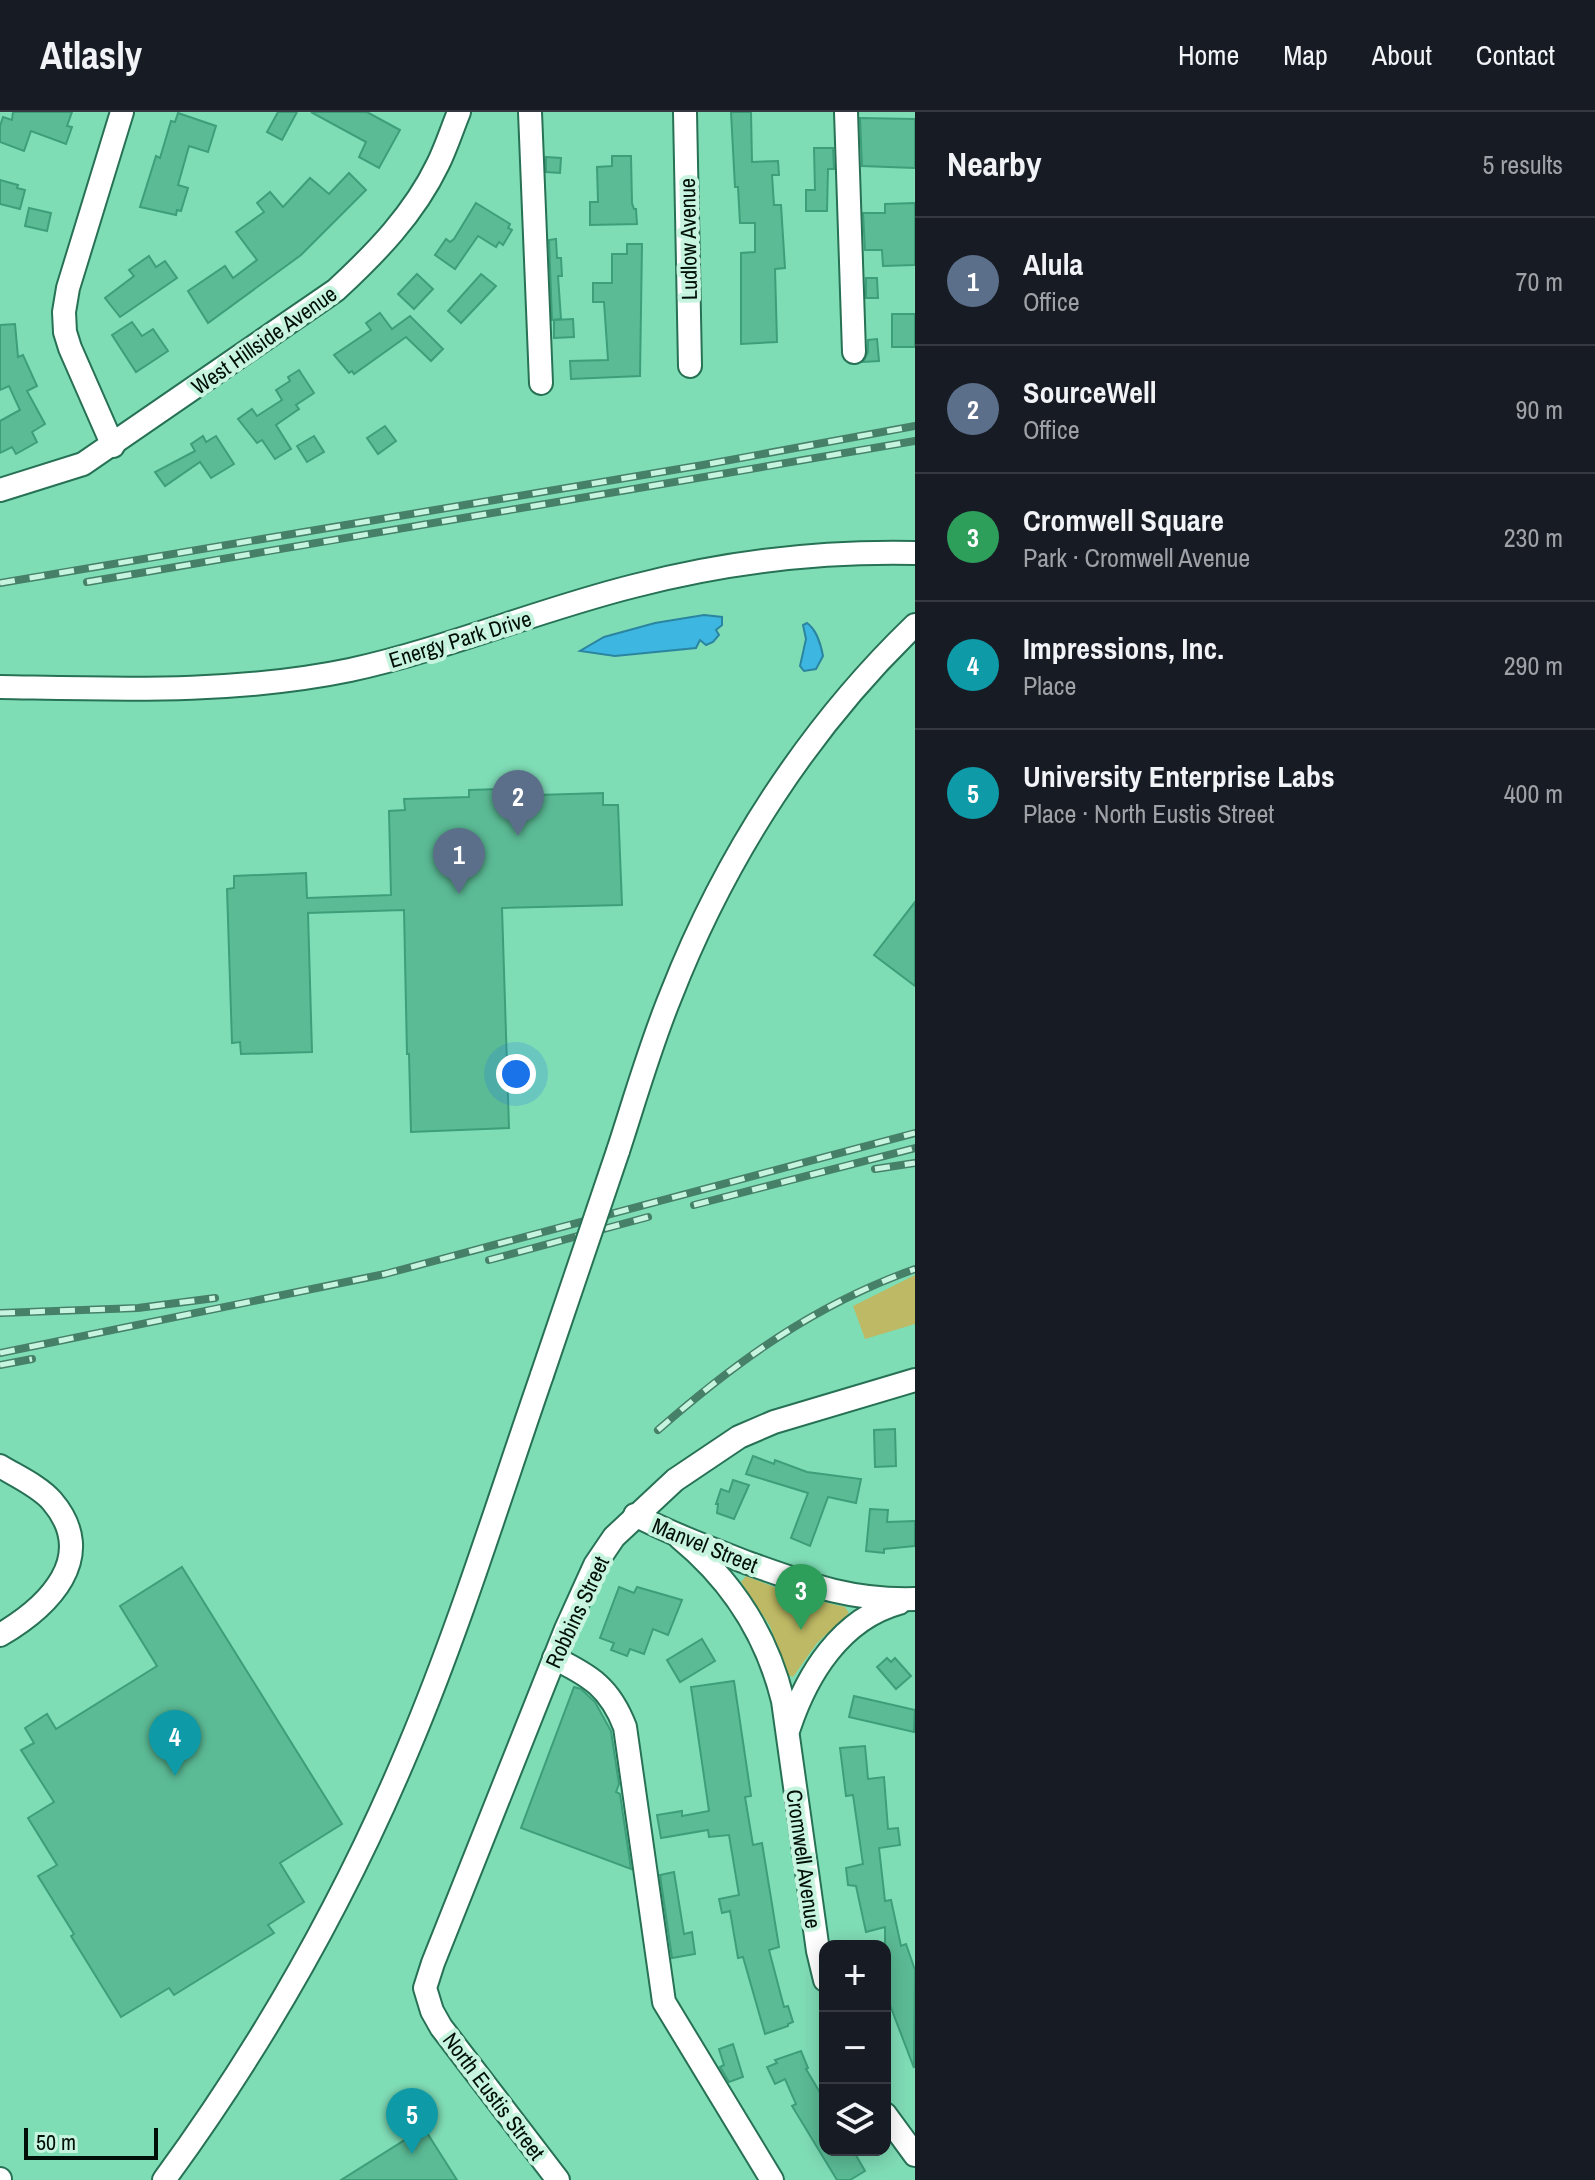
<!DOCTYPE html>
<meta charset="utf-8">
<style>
:root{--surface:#171b24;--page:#20242c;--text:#f1f3f6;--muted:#9ea1a6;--line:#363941;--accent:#b45309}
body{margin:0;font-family:"Archivo Narrow",sans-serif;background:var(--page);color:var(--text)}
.controls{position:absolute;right:24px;bottom:24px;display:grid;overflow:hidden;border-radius:16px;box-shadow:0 4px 20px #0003}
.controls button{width:72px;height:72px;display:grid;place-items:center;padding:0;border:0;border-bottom:2px solid var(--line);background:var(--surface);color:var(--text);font:40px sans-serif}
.scale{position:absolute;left:24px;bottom:20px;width:134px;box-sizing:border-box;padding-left:8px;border:4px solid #000f08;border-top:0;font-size:22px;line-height:28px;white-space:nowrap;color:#000f08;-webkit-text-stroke:6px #c7f4df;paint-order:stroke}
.you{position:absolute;left:516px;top:962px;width:28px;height:28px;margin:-20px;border:6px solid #fff;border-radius:50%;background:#1a73e8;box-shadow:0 0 0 12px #1a73e833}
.badge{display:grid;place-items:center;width:52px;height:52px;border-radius:50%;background:var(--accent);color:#fff;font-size:26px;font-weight:700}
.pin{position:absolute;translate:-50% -66px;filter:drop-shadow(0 2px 4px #0008)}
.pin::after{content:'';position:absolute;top:42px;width:28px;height:24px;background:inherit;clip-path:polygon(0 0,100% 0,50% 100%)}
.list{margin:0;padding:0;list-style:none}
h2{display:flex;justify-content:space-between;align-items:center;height:104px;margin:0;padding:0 32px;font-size:34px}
h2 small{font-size:26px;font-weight:400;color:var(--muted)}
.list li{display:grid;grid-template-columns:52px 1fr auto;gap:24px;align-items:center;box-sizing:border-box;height:128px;padding:0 32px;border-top:2px solid var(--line)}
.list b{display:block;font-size:30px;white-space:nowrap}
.list p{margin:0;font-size:26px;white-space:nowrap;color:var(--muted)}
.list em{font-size:26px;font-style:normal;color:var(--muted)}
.icon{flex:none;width:44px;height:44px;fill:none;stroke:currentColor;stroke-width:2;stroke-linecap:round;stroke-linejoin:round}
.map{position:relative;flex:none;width:915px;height:2068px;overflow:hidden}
header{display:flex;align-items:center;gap:48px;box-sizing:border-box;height:112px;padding:0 40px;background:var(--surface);border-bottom:2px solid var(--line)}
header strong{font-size:38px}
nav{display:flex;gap:44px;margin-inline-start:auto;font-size:28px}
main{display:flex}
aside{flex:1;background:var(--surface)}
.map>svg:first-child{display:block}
.green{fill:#beb964}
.water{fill:#3db7e1;stroke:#2b85a0;stroke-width:2}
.building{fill:#5bbb95;stroke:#3d9f7a;stroke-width:2}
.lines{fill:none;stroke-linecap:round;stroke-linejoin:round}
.minor-casing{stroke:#277155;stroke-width:26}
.minor{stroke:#fff;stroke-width:22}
.rail-casing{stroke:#468068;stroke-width:8}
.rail{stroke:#c7f4df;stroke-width:5;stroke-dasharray:15;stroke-linecap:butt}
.minor-bridge-casing{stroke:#277155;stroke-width:26;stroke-linecap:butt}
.minor-bridge{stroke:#fff;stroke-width:22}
.labels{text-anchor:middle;stroke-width:8;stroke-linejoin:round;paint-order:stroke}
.street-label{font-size:22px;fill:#000f08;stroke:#c7f4df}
</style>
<header>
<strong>Atlasly</strong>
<nav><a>Home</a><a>Map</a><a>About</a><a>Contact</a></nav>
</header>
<main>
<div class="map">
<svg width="915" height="2068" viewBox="0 0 915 2068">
<rect width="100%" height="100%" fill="#7fddb6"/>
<g class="green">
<path d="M915,1163V1212L865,1227L853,1194Z"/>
<path d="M746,1464L797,1484L845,1495L849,1501L817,1531L793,1565L787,1562L770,1514L741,1470Z"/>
</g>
<g class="water">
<path d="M704,503L722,505V513L716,518L719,523L713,530L706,533L700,528L696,536L615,544L580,539L604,525L655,511Z"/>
<path d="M807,511C816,517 821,533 823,544L816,557L804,559L800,554L806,527L803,513Z"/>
</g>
<g class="building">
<path d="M13,0H72L67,14L72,15L66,32L31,19L24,39L0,30V14L3,5L12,8Z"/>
<path d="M278,0H297L282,28L267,20Z"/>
<path d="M311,0H367L400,18L379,56L359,45L366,30Z"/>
<path d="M731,0H751L752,50L778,49L779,63H772L774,93H781L785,156L775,157L777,230L741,232V141L755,140V111H740L738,75H735Z"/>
<path d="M178,1L216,14L208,40L189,34L178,73L188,76L181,99L177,98L176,103L140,95L156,44L160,46L171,9L175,10Z"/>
<path d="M860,6L915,7V56L862,54Z"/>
<path d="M814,36H833L834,57H828L827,99H806V78H815Z"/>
<path d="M612,44H631L632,91L634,97H636L637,112L590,113V90H598L597,55L612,54Z"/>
<path d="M546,45L561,46L560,61L546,60Z"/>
<path d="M349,61L366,78L301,143L208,211L188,179L225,154L233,166L257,148L236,120L264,100L257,91L270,80L283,95L310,66L329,82Z"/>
<path d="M0,68L18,73L17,76L25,78L20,97L0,92Z"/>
<path d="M476,91L510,112L508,116L512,118L503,133L499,130L496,135L478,124L455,157L435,143L446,127L450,130L454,127Z"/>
<path d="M915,91V153L883,154L882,138H865L863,101H885V92Z"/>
<path d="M29,96L51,101L47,119L25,114Z"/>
<path d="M556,127L557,146H561L562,164H558L561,207L552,208L549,128Z"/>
<path d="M627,132H642L640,264L571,267L570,249L608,248L604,190H593V171H612V142H627Z"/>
<path d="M149,144L156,155L165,149L177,166L120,205L105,186L134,164L129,158Z"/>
<path d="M417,162L433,177L414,197L398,182Z"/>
<path d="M481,162L496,174L461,211L448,199Z"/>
<path d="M866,166H877L878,186H866Z"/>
<path d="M380,201L392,217L410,204L443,237L431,249L406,225L354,262L352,259L349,261L334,243L371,218L366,211Z"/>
<rect x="892" y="202" width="23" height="33"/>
<path d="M573,207L574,225L554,226V208Z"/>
<path d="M132,210L142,224L153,217L168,239L136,260L112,223Z"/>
<path d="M15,212L18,245L23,243L37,274L27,279L45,312L32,320L37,330L16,342L12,335L0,341V309L20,298L9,274L0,278V213Z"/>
<path d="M877,227L879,249L863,250L868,240V228Z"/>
<path d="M299,258L314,281L296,293L299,297L276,313L291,337L275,347L262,328L257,331L238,307L252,297L257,304L282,288L276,278L290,269L288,265Z"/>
<path d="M385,314L396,329L378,342L367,326Z"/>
<path d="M203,324L206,330L216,324L234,352L211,366L200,350L165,374L155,360L195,339L191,332Z"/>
<path d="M314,324L324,340L307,350L297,334Z"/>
<path d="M536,676L537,683L603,681V693H618L622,793L502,796L509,1016L411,1020L409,942H407L404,798L308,801L312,940L241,942L240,930L232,931L227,777L234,776V764L306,761L307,786L391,783L389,699L405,698L404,687L469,685V678Z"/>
<path d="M915,790V874L874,843Z"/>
<path d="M895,1317L896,1354L875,1355L874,1318Z"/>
<path d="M753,1344L774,1352L775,1348L807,1360L861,1367L856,1391L828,1385L810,1434L791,1426L808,1381L746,1362Z"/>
<path d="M733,1368L749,1373L734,1407L717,1401L718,1392H716L721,1377L729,1380Z"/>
<path d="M870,1397L888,1398L887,1410L915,1409V1434L884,1437V1441L866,1439Z"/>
<path d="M182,1455L342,1712L280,1751L304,1790L268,1813L274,1821L174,1883L169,1876L121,1905L71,1824L74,1822L38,1764L57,1753L28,1706L54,1690L21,1638L34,1631L25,1616L47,1602L56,1617L157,1554L120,1494Z"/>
<path d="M619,1475L634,1481L637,1475L682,1488L668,1523L653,1517L644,1542L630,1537L627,1544L611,1538L614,1531L600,1526Z"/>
<path d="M702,1527L715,1549L680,1570L667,1548Z"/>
<path d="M887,1546L891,1550L895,1546L911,1564L896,1577L877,1555Z"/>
<path d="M734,1569L751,1684L745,1685L753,1733L762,1731L779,1835L769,1838L784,1895L788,1894L793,1910L788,1912V1914L765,1922L743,1845L738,1846L730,1799L722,1801L719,1787L739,1783L729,1723L709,1725L708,1718L661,1726L657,1703L682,1699V1704L709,1699L691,1575Z"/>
<path d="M574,1575L581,1577L595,1590L611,1619L619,1672L616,1680L620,1682L631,1757L521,1716Z"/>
<path d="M854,1584L915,1598L914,1620L849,1605Z"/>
<path d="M865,1634L868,1667L884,1665L888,1717L898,1716L900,1733L879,1736L885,1789L891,1788L901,1834L906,1832L915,1858L914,1956L885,1880V1815L866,1820L856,1774L848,1773L846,1756L863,1752L853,1683L846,1684L840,1636Z"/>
<path d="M674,1760L684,1822L692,1820L695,1842L672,1846L660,1763Z"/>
<path d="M733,1932L743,1965L729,1970L720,1955L724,1953L719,1937Z"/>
<path d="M801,1939L808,1956L806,1957L825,1989V2038H853L865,2059L850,2068H837L792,1994L796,1992L785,1967L775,1972L767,1955L777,1951L775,1948Z"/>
<path d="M424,2016L457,2068H341Z"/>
</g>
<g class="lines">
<defs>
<g id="minor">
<path d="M530,0L541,271"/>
<path d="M685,0L690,254"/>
<path d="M846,0L854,240"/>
<path d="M113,334L70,236L65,220L64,200L68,176L122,0"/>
<path d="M0,378L83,352L336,178C376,141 414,102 438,52C446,36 452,17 459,0"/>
<path d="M0,575C117,577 234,582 350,558C446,537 538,498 634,474C726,450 820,439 915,441"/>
<path d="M618,1039C635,987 650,934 671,883C725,745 808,616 915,513"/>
<path d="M0,1354C16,1364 39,1374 52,1389C100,1445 48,1495 0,1523"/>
<path d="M635,1403C672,1422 709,1436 748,1451C807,1472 851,1489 915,1487"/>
<path d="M680,1426C732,1469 767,1523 783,1589L818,1839L825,1868"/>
<path d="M554,1546C591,1564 610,1576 625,1615L664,1890L772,2068"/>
<path d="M789,1616C807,1562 841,1507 899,1491"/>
<path d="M885,2002L915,2043"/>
<path d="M0,2067V2068"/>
<path d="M164,2068C262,1934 345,1788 409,1635C460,1514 499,1387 542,1263"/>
<path d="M558,2068L441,1915L432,1899L425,1876L433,1851L566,1517L595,1453L614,1425L675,1368L739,1325L774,1310L915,1268"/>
</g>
</defs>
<use href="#minor" class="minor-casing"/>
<use href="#minor" class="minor"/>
<defs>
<g id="rail">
<path d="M87,470L915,329"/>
<path d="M0,471L703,353L915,314"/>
<path d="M875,1057L915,1051"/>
<path d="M694,1093L915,1036"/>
<path d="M489,1148L648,1105"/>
<path d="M0,1201L138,1196L215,1186"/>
<path d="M0,1241L385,1162L915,1021"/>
<path d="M0,1253L32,1247"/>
<path d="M658,1318C737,1249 814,1193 915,1157"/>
</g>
</defs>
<use href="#rail" class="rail-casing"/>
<use href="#rail" class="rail"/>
<defs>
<path id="minor-bridge" d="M542,1263L618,1039"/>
</defs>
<use href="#minor-bridge" class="minor-bridge-casing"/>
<use href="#minor-bridge" class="minor-bridge"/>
</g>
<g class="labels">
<g class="street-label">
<text transform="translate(688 127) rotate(-91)" y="8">Ludlow Avenue</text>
<text transform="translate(264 228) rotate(-35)" y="8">West Hillside Avenue</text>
<text transform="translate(460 527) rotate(-17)" y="8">Energy Park Drive</text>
<text transform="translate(705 1433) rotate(22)" y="8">Manvel Street</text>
<text transform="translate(577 1500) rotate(-65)" y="8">Robbins Street</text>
<text transform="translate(804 1747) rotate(82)" y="8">Cromwell Avenue</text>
<text transform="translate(494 1984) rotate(53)" y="8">North Eustis Street</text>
</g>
</g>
</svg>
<div class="controls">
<button>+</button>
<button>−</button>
<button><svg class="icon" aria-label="layers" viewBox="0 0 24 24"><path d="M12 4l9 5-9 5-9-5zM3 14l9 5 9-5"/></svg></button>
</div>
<div class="scale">50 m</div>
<div class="you"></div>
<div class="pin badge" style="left:459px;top:782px;background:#5c6f8a">1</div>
<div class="pin badge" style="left:518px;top:724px;background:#5c6f8a">2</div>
<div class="pin badge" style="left:801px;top:1518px;background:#2e9e5b">3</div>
<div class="pin badge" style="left:175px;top:1664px;background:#0f9aa8">4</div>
<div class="pin badge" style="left:412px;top:2042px;background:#0f9aa8">5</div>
</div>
<aside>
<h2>Nearby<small>5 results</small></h2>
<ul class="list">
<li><span class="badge" style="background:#5c6f8a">1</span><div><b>Alula</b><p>Office</p></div><em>70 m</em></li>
<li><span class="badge" style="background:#5c6f8a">2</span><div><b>SourceWell</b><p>Office</p></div><em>90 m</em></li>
<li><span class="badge" style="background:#2e9e5b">3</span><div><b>Cromwell Square</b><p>Park · Cromwell Avenue</p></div><em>230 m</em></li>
<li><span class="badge" style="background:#0f9aa8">4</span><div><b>Impressions, Inc.</b><p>Place</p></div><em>290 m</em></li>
<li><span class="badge" style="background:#0f9aa8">5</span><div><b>University Enterprise Labs</b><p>Place · North Eustis Street</p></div><em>400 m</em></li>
</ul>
</aside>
</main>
